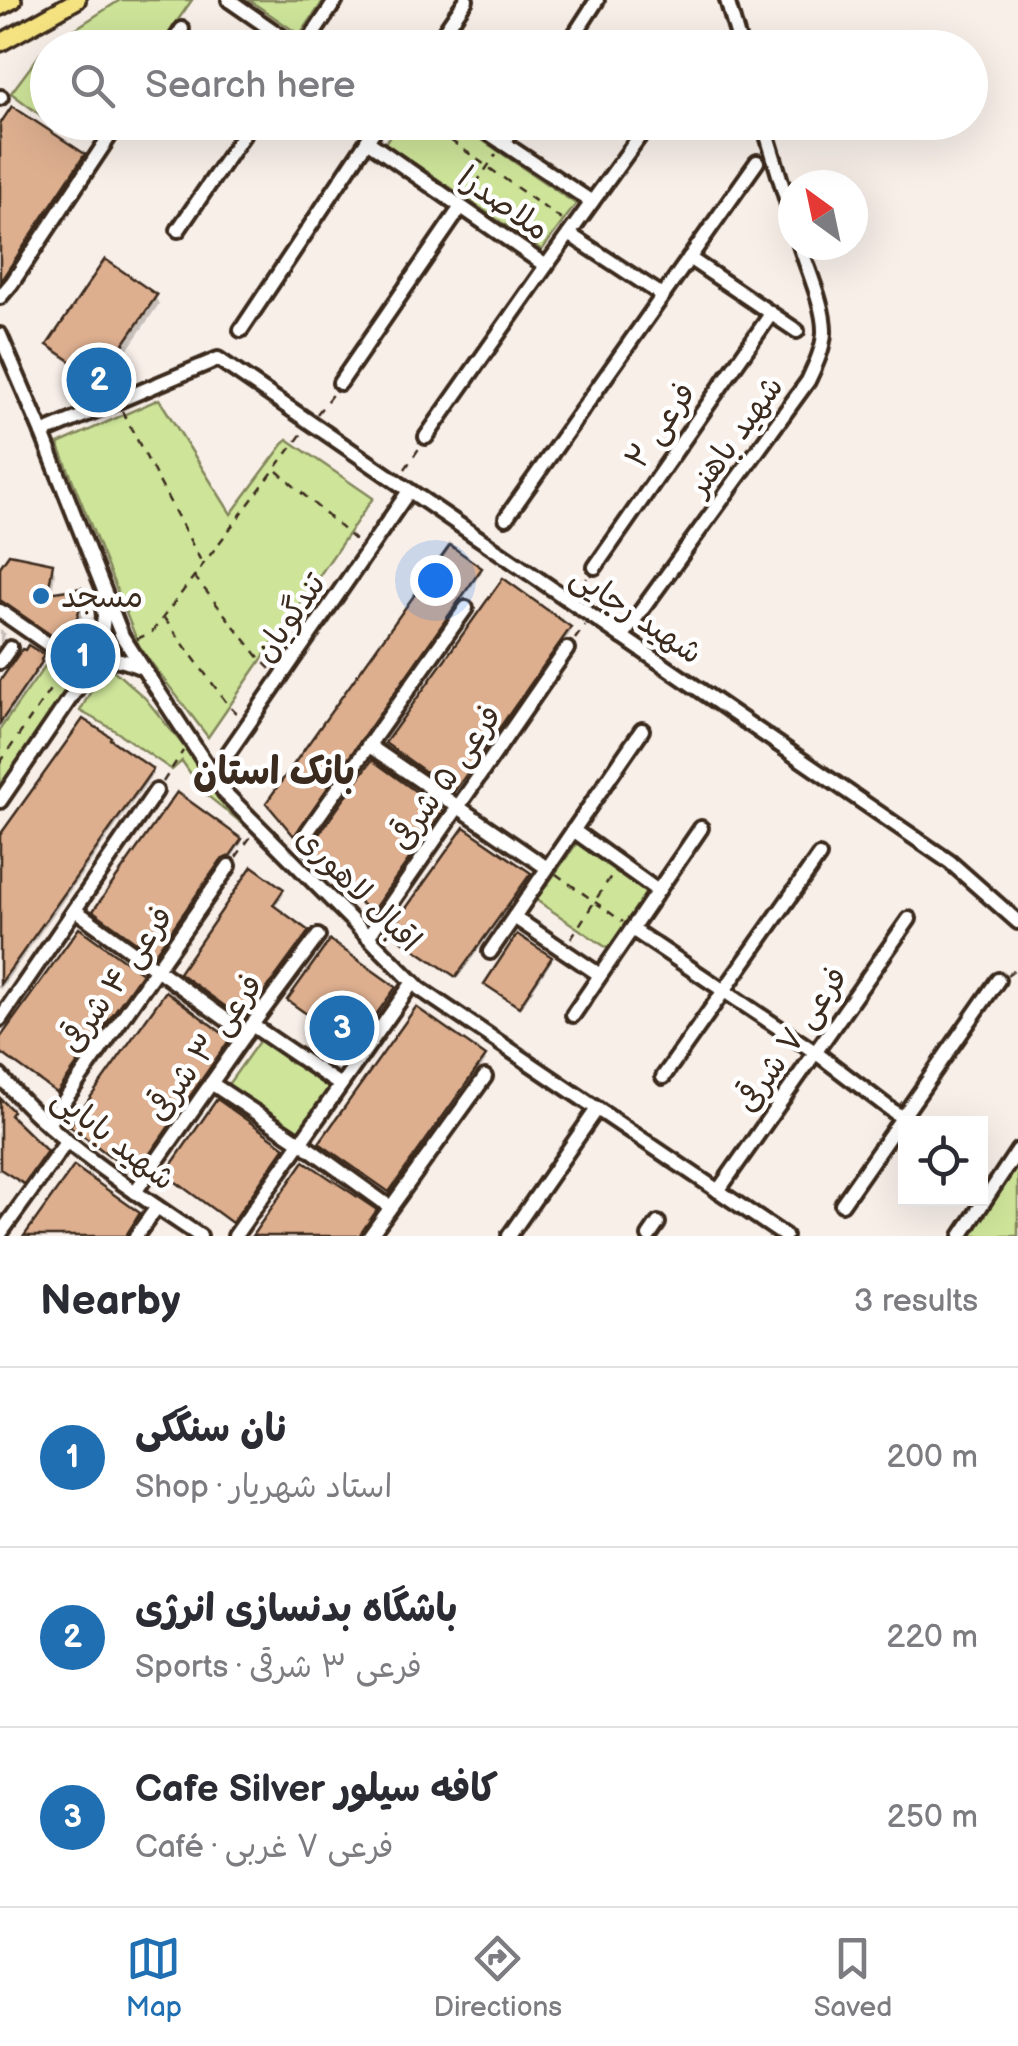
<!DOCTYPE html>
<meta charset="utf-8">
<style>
:root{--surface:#fff;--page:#f7f7f7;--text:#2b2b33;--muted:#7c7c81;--line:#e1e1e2;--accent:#1f6fb2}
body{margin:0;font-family:"Balsamiq Sans","Playpen Sans Arabic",sans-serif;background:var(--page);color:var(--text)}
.controls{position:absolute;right:30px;bottom:30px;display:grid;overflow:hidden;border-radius:0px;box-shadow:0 10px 40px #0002}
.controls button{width:90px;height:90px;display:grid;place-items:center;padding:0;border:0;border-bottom:2px solid var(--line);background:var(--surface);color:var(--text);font:50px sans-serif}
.compass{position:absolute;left:778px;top:170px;width:90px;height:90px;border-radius:50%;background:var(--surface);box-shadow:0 10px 40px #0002;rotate:327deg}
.you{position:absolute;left:435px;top:580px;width:35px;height:35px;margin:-25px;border:8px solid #fff;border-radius:50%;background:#1a73e8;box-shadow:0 0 0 15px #1a73e833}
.badge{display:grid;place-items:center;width:65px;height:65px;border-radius:50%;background:var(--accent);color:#fff;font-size:32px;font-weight:700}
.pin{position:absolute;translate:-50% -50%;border:5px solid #fff;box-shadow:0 2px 10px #0006}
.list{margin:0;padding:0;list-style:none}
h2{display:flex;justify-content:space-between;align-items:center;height:130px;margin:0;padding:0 40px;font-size:42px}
h2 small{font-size:32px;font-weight:400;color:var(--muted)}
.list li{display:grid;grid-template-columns:65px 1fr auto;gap:30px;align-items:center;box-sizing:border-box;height:180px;padding:0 40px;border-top:2px solid var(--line)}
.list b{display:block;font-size:38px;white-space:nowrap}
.list p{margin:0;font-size:32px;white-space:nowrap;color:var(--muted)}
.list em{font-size:32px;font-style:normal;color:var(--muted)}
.icon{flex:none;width:55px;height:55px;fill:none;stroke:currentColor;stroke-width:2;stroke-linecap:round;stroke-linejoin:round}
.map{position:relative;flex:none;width:1018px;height:1236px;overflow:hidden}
.search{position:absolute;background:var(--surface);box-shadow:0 10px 40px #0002;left:30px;right:30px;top:30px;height:110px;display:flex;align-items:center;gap:25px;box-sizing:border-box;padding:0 35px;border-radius:55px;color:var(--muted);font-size:38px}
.sheet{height:670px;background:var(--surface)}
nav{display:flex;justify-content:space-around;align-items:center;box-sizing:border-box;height:140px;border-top:2px solid var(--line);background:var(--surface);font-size:28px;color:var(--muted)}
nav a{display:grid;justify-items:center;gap:5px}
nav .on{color:var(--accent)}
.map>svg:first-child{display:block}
.green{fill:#cde499;stroke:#84875c;stroke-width:2.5}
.shadow{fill:#0003}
.building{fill:#ddaf8f;stroke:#3b2a1e;stroke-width:2.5}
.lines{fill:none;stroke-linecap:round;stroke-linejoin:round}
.minor-casing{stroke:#3b2a1e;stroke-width:20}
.major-casing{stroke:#3b2a1e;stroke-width:22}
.path{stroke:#3b2a1e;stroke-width:2.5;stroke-dasharray:8 8;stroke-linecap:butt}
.minor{stroke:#fff;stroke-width:12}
.major{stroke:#f5e382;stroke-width:15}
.poi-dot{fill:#1f6fb2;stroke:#fff;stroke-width:4}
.labels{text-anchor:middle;stroke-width:9;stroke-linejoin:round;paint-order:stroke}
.street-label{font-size:32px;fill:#3b2a1e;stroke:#fff}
.poi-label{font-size:32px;fill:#3b2a1e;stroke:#fff;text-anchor:start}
.quarter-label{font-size:38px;font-weight:bold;fill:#3b2a1e;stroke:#fff}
</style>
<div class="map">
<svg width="1018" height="1236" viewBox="0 0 1018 1236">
<rect width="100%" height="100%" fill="#f8efe9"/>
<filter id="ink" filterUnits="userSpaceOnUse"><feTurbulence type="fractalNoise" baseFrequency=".01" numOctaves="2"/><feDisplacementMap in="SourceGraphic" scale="20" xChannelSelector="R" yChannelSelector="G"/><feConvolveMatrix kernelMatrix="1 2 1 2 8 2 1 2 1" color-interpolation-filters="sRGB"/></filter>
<g filter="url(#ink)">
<g class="green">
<path d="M120,0H192L159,47L48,48L47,120L11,93L44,49Z"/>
<path d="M249,0H324L300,35Z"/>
<path d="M398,123H457L576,204L542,250L385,143Z"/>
<path d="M159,399L231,514L287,439L373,498L208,737L140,648L58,444Z"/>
<path d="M50,659L76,680L0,791V729Z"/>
<path d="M112,669L145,698L253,832L204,793L182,761L172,770L111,728L80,711L100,675Z"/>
<path d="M577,843L649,894L610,950L536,900Z"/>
<path d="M260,1040L331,1090L298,1136L227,1086Z"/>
<path d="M1018,1164V1236H970Z"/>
</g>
<g class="shadow">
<path d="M13,109L85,159L1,284L0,128Z"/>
<path d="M155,297L159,304L103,385L54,352L50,345Z"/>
<path d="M51,565L55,572L52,595L80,590L84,597V608L79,628L69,649L0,602V571Z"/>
<path d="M480,569L482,572L296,836L271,806Z"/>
<path d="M0,629L6,634L3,638L5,641L0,649Z"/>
<path d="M569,629L571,632L456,793L389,746L388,744Z"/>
<path d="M42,657V666L0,727V685Z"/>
<path d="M111,741L153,774L0,990V840Z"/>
<path d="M441,812L443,815L374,913L338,879L335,883L309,858Z"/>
<path d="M241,841L242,843L233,856L222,863L156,956L97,913Z"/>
<path d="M253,870L284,894L274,909L309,935L246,1020L184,976Z"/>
<path d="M529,875L530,878L458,978L393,934Z"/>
<path d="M550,959L552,961L521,1008L489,987Z"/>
<path d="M140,975L141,977L59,1094L0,1051V1043Z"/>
<path d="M394,989L395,992L355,1048L292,1003Z"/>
<path d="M228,1040L230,1043L137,1175L74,1128Z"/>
<path d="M484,1058L486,1061L391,1194L324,1146Z"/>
<path d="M0,1102L11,1112L14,1117L12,1120L48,1158L27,1187L0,1170Z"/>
<path d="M283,1149L285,1151L234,1224L168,1175Z"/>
</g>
<g class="building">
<path d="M12,106L85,154L0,282V124Z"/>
<path d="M105,259L157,295L99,380L47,345Z"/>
<path d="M450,545L482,568L294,836L266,803Z"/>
<path d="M9,554L53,563L48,593L81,588L82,600L76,621L64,644L0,600V567Z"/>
<path d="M503,578L571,627L454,792L385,743Z"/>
<path d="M28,645L44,655L41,660L42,662L0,723V681L22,649L25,650Z"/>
<path d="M83,719L111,737L110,739L153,769L0,984V835Z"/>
<path d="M372,760L443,811L371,913L335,878L332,882L304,855Z"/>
<path d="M177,792L242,839L230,856L221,860L154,955L93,911Z"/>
<path d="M464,827L531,873L456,977L389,932Z"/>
<path d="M252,866L284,889L273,905L309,931L244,1020L179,973Z"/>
<path d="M79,928L142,973L57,1093L0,1052V1038Z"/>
<path d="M517,934L552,957L519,1007L484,984Z"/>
<path d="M330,940L396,987L353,1047L287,1000Z"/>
<path d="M166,991L230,1039L135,1175L70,1126Z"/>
<path d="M416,1007L486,1056L389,1192L319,1143Z"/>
<path d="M0,1098L13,1111L10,1115L47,1151L24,1184L0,1169Z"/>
<path d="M217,1099L285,1147L232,1223L165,1174Z"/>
<path d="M304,1161L377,1210L359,1236H252Z"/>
<path d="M74,1166L140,1213L126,1236H24Z"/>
</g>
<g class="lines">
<defs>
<g id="minor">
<path d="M229,0L298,48"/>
<path d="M727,0L741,48"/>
<path d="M170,48L182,29"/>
<path d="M304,48L336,0"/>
<path d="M433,48L466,0"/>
<path d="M566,48L597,0"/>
<path d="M704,48L708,43"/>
<path d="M0,98L1,97"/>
<path d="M380,122L367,141L546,266L592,202L472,122"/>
<path d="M763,122L793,221"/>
<path d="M503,143L517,122"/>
<path d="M592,202L650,122"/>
<path d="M178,230L252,122"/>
<path d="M569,234L662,295"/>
<path d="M689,258L797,331"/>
<path d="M0,297L12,283L119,122"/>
<path d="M241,330L367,141"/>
<path d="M0,335L42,433L122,636L225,793L420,989L785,1236"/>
<path d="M340,383L461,207"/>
<path d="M42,433L218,359L950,862L1018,922"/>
<path d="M426,437L546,266"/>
<path d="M506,518L757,162"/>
<path d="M595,567L771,314"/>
<path d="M0,611L88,672"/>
<path d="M622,637L808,381C815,366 823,350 824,333C825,307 808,271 800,245"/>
<path d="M0,662L10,648"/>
<path d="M90,670C113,656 116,657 140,667"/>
<path d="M368,745L547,868"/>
<path d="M213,775L409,491"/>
<path d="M0,801L88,672L101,643L104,616L102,599"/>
<path d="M573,830L658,891"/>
<path d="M308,831L466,608"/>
<path d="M75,910L246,1034"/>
<path d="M514,917L600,975"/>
<path d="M632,929L815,1052L902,1118"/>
<path d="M368,937L567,649"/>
<path d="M490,952L642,730"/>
<path d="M573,1015L701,828"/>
<path d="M0,1019L156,791"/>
<path d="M252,1025L340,1085"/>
<path d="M0,1076C56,1142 129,1188 200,1236"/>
<path d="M663,1077L819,856"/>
<path d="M211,1083L300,1142L390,1207"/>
<path d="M48,1124L229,866"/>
<path d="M718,1191L909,919"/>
<path d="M135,1192L252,1025L318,936"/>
<path d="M842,1204L998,980"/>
<path d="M0,1234L67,1141"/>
<path d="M136,1236L157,1207"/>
<path d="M235,1236L413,982"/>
<path d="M370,1236L485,1077"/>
<path d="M509,1236L597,1109"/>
<path d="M649,1236L658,1223"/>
<path d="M961,1236L1018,1150"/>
</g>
<g id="major">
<path d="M0,7L13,0"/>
<path d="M0,43L77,0"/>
</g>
</defs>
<use href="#minor" class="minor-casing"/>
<use href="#major" class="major-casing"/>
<g class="path">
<path d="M425,122L562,220"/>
<path d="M467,197L496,154"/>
<path d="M122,411L202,563"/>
<path d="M317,414L334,392"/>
<path d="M405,469L420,447"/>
<path d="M277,471L357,542"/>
<path d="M194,576L261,660L271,670"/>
<path d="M577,592L587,578"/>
<path d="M164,618L229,706L238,715"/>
<path d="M137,639L152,632L303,432"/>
<path d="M575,639L585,625"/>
<path d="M0,763L64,669"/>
<path d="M163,782L183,751"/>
<path d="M236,857L252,835"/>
<path d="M556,874L623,922"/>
<path d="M571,938L613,873"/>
<path d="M1007,975L1018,967"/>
</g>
<use href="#minor" class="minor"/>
<use href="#major" class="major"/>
</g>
</g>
<circle class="poi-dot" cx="41" cy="596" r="10"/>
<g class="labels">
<g class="street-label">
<text transform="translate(504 203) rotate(35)" y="11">ملاصدرا</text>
<text transform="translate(660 425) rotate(-55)" y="11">فرعی ۲</text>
<text transform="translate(735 435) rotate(-54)" y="11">شهید باهنر</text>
<text transform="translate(637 614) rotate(34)" y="11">شهید رجایی</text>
<text transform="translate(289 617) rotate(-55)" y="11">تندگویان</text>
<text transform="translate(445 777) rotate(-55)" y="11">فرعی ۵ شرقی</text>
<text transform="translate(359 889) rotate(45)" y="11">اقبال لاهوری</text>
<text transform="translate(116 979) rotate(-55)" y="11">فرعی ۴ شرقی</text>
<text transform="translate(791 1039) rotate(-55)" y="11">فرعی ۷ شرقی</text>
<text transform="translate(204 1047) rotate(-54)" y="11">فرعی ۳ شرقی</text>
<text transform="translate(114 1138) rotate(38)" y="11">شهید بابایی</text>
</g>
<g class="poi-label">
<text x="61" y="607">مسجد</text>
</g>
<g class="quarter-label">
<text x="274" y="784">بانک استان</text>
</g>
</g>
</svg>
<div class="controls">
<button><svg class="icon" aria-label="locate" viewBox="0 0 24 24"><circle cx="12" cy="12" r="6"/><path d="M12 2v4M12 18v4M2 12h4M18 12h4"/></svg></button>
</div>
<svg class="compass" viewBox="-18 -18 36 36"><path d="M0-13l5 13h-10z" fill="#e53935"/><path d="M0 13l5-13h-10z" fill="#7c7c81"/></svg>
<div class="you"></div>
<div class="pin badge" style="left:83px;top:656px">1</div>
<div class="pin badge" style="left:99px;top:380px">2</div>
<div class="pin badge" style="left:342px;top:1028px">3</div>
<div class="search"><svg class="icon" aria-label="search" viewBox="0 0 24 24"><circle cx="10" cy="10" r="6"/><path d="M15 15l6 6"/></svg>Search here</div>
</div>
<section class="sheet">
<h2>Nearby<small>3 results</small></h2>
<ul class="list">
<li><span class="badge">1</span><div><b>نان سنگکی</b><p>Shop · استاد شهریار</p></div><em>200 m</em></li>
<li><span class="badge">2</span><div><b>باشگاه بدنسازی انرژی</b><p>Sports · فرعی ۳ شرقی</p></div><em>220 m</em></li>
<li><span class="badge">3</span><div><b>Cafe Silver کافه سیلور</b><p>Café · فرعی ۷ غربی</p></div><em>250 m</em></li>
</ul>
</section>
<nav>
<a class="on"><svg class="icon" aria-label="map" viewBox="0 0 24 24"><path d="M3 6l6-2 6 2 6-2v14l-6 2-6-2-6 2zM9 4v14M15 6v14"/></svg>Map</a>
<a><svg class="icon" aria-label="directions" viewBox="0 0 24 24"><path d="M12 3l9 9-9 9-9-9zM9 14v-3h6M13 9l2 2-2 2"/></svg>Directions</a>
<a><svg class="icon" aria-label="saved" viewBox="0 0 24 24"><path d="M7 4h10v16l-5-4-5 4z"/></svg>Saved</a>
</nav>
